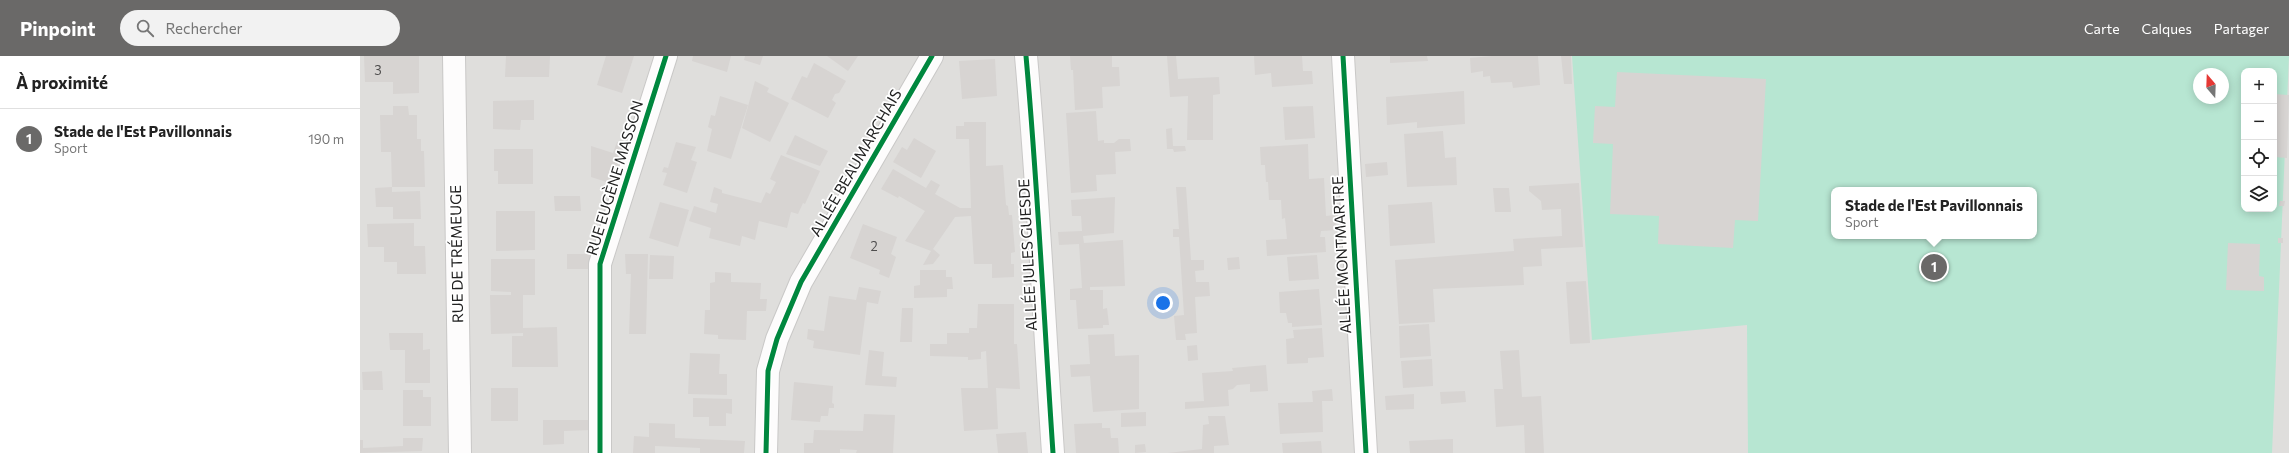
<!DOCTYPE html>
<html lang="fr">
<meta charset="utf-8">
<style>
:root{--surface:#fff;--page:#f2f2f2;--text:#222;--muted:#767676;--line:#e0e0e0;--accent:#6a6968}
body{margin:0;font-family:Commissioner,sans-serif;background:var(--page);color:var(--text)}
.controls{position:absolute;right:12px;top:12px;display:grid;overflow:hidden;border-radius:8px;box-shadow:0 2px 10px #0003}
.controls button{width:36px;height:36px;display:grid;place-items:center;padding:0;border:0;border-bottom:1px solid var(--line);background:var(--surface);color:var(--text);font:20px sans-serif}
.compass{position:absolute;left:1833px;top:12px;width:36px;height:36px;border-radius:50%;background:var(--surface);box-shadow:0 2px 10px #0003;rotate:341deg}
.you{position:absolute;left:803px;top:247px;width:14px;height:14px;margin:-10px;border:3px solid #fff;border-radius:50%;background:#1a73e8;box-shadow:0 0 0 6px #1a73e833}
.badge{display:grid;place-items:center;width:26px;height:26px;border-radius:50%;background:var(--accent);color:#fff;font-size:13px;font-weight:700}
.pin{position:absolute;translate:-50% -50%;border:2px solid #fff;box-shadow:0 1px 4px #0006}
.popup{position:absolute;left:1471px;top:131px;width:206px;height:52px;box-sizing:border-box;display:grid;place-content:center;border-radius:8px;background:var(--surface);filter:drop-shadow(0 1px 3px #0005);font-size:13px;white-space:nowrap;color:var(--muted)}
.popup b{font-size:15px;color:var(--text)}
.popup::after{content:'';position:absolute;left:50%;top:100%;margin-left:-8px;border:8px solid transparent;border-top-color:var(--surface)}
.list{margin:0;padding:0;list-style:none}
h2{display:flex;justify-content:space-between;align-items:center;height:52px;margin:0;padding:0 16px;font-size:17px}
h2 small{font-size:13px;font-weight:400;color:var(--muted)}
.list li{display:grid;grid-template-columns:26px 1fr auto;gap:12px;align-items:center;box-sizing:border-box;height:60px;padding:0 16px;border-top:1px solid var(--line)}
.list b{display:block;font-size:15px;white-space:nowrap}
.list p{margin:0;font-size:13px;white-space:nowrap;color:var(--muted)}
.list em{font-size:13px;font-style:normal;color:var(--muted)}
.icon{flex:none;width:22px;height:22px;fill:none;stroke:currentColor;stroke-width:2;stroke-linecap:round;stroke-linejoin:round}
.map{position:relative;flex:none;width:1929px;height:397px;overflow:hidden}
header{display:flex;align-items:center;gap:24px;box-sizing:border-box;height:56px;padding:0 20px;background:var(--accent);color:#fff}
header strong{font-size:19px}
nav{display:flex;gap:22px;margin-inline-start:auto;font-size:14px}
.search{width:280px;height:36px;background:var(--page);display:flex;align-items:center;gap:10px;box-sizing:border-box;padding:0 14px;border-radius:22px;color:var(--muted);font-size:15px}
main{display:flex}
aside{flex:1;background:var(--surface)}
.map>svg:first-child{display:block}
.residential{fill:#dfdedc;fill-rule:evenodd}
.pitch{fill:#b7e6d2;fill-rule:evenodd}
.building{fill:#d7d4d2}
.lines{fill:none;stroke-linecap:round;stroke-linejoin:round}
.minor-casing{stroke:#c9c8c7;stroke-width:24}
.minor{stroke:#fdfcfc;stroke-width:22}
.cycleway-casing{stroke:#fff;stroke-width:8}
.cycleway{stroke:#00873e;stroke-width:5}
.labels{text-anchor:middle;stroke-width:3.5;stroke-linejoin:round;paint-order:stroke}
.number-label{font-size:13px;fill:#4f4e4e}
.street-label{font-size:15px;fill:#222;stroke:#fff}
</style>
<header>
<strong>Pinpoint</strong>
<div class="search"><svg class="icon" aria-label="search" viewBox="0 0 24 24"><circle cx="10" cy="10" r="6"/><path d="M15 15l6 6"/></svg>Rechercher</div>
<nav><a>Carte</a><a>Calques</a><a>Partager</a></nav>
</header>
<main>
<aside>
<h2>À proximité<small></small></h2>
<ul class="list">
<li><span class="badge">1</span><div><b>Stade de l'Est Pavillonnais</b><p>Sport</p></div><em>190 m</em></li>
</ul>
</aside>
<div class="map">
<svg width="1929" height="397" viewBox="0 0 1929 397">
<rect width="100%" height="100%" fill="#f0eeeb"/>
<path class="residential" d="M0,0H1929V397H0ZM1884,15H1914V153H1884ZM1839,18H1863V42H1839ZM1474,134H1674V180H1474Z"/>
<path class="pitch" d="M1212,0H1929L1912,397H1388L1387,269L1232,284ZM1884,15H1914V153H1884ZM1839,18H1863V42H1839ZM1474,134H1674V180H1474Z"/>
<g class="building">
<path d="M4,0H59V37L33,38V26H5Z"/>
<path d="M146,0H190L189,21H145Z"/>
<path d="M246,0H274L262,37L237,29Z"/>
<path d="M333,0H371L367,16L332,5Z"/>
<path d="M385,0H403L400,9L384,4Z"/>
<path d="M467,0H498L488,15Z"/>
<path d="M710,0H752V11H759L760,30L742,31L743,52L715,54L713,14H711Z"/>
<path d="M807,0H816L818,23L859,21L860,38L853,39V84H827L828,40L810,41Z"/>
<path d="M894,0H942L943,15H952L953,28L912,31L911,17L895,19Z"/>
<path d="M1030,0H1067L1068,5L1030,7Z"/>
<path d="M1132,0H1178L1180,29L1153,32L1152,26L1131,27L1130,20L1123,21V15L1111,17L1110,2Z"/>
<path d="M1201,0H1211L1212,28H1204Z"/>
<path d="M635,3L637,40L602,43L599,5Z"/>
<path d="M454,7L486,25L479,37L475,38L472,44L476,47L468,62L431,43L442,20L447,22Z"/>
<path d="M1257,16L1406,23L1398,165L1375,164L1373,192L1298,188L1299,160L1250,158L1253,88L1233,87L1235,50L1255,51Z"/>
<path d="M395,25L409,32L407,36L429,47L410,86L382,72Z"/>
<path d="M1104,35L1105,68L1057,72V66L1027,69L1026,41Z"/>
<path d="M1914,38L1929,39L1927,102L1914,101Z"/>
<path d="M360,40L388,49L371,103L347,95L352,73L348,71L351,59L355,60Z"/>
<path d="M174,44V64H161L160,74L133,73V45Z"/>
<path d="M33,50H48L49,59H57V83H61V95H64L65,131H32L31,96H21L20,59H33Z"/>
<path d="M953,50L955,82L925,84L923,51Z"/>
<path d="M736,55L738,85L744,84V87H754L759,83H770L771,95L755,96L756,118L736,119L737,135L711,137L706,57Z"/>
<path d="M604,66H626V110L643,109L646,149L648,150L649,159H652L655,196L651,197V208H654V221L632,222V208H614L611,160L595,161L573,193L580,199L573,208L563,209L571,195L545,185L565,155L539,140L538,142L521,133L533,113L566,132L571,124L580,129L575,138L600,152H611L609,83H596V70H604Z"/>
<path d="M812,72L813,90H825L826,95L814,96L813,93H807L806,73Z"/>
<path d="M1083,75L1085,102L1096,101L1097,129L1047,131L1044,78Z"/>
<path d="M435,79L468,95L460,110L426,98Z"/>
<path d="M554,82L576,95L561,122L533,106L542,91L547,94Z"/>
<path d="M257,86L264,88L253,128L231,121V90L253,97Z"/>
<path d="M316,86L336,91L331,104L337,106L327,137L303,129L307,117L302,116L304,111L308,112Z"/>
<path d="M948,88L949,123L964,122L966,160L975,159L976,174L961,175L960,181H965L966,196L907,200L906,184L927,183L925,162L922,163L921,144H909L908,126H906L905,109H901L900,91Z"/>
<path d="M134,93H173V128H138V115H134Z"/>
<path d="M421,99L460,115L445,148L443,147L438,158L431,156L427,172L399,165L395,184L382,180L380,190L349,182L351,172L329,165L334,150L356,157L358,148L350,146L354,131L362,134V137L401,147L406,136L410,138L416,126L410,123Z"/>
<path d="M1027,106L1028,119L1006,121L1005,108Z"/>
<path d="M1219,127L1223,191L1181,193L1182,210L1163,211L1164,229L1073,233L1075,266L1039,268L1035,204L1154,195L1153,183L1202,180L1201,153L1182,154L1181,145L1169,135V130Z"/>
<path d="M32,131V136L60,135L61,163H33V151H16L15,132Z"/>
<path d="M816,131H826L831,204H844V214L835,215L836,226H849L850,240L835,241L837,277L825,278L826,284H816L814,260L824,259L819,181H813V173H819Z"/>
<path d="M1133,132H1149L1151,156H1135Z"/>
<path d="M194,140H220L221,155H195Z"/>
<path d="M755,141L754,177L723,180L724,187L763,184L765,230L730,231V234H743V253L747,252L749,269H743V272L718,273L716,244H710V233L722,232L719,188L699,189L698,176L722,175L721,160H712L711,144Z"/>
<path d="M1920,145H1925L1924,150H1919Z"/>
<path d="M300,146L329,154L318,191L289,182Z"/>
<path d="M1072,146L1075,187L1030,190L1028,149Z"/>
<path d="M136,155H175V194L136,195Z"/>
<path d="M54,167V190H65L66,218H37V206H24V191H8L7,168Z"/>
<path d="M503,168L537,181L531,198L536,201L529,222L519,218L520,214L490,202Z"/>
<rect x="1918" y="182" width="5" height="5"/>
<path d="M1868,187L1900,188L1899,220L1904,221V235L1866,234Z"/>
<path d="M207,198H231L230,213H207Z"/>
<path d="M265,198H288L286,278H269L271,218H266Z"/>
<path d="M290,199L314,200L313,223H289Z"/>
<path d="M957,199L959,223L929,225L927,201Z"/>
<path d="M879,201L880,213L868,214L867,202Z"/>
<path d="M131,203H175V239H163V272L197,271L198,311H152V280H163V277L131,278L130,239H151V236L131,235Z"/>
<path d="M560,214H586V221H592L593,233H587V241L554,242V230L560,229Z"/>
<path d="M355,216L371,217V226L401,227L400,243H407L406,255H387L386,284L358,283V279L344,278L345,254H350V227L355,226Z"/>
<path d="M1226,225L1230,287L1210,288L1206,226Z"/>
<path d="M499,231L521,235L518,248L507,246L500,299L453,292L454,285L447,283L448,273L464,275L469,240L496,244Z"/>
<path d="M959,233L962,269L932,271V267H928L926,257H920L919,236Z"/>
<path d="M618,248H654V288H657L660,333L636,332L638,373L604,375L601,332H628L626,295L621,296V303L608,304V301L570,300V288H587V277H609V272H617Z"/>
<path d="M542,252H553L552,286H540Z"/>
<path d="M1069,268L1071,300L1040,302L1039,270Z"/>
<path d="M962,272L964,301L948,302V307L927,308L926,283L934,282L933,274Z"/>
<path d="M29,277H63V294L70,293V327H45V294H30Z"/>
<path d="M754,278L755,300L779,299V353L733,356L730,320L711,321L710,309L730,308L728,279Z"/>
<path d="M837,289L838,304L828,305L827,290Z"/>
<path d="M509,294L524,296L522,320L537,321L536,331L505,329Z"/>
<path d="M1159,294L1162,341L1181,340L1184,397H1165L1164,369L1136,371L1134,333H1143L1140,295Z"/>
<path d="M330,297L360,298L359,318H367V339L328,338Z"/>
<path d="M1072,303L1073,330L1043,332L1041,305Z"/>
<path d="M906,309L908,335L890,336V328L877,329L873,333L868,334L869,350L825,353V346L844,345L842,317L873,315L872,312Z"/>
<path d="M22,315L23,334H3L2,316Z"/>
<path d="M434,326L473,330L472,347L474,348V352H469L468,360H461L460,366L431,364Z"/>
<rect x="131" y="332" width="27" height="33"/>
<path d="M972,333L973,345H962L963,376L920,378L918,347L953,346L952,335Z"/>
<path d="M43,334H63V341H71V370H43Z"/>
<path d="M1105,335L1106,346L1081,348L1080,336Z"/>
<path d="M1054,338V353L1026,354L1025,340Z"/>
<path d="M333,342L372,343V358L366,357V370H349V361H333Z"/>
<path d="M786,356V370L761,371V357Z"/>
<path d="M504,358L535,359L533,397H496L497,394L480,393V397H444V387H453L454,374L503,375Z"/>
<path d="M848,360H865L869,389L854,390V397H808L842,393L843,369L849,368Z"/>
<path d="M183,364H231V374L204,375V388L183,389Z"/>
<path d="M289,367L315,368V382L385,385L384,397H340V392L295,390V397H273L274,380L289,381Z"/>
<path d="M742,367V372H750L751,382H758L759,397H716L714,368Z"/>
<path d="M666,376L668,397H638L636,378Z"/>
<path d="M43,382H63L62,395L0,397V384H3V392L43,390Z"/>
<path d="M1093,383V397H1050L1049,385Z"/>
<path d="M961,385L962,397H923L922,387Z"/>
<path d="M785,388L786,396L775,397V389Z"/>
</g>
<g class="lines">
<defs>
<g id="minor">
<path d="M94,0L100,397"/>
<path d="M666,0C678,132 684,265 693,397"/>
<path d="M983,0L1006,397"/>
<path d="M240,397V208L306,0"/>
<path d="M406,397L408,315L417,283L441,226L572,0"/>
</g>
</defs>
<use href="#minor" class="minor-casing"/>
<use href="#minor" class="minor"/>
<defs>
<g id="cycleway">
<path d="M666,0C678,132 684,265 693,397"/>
<path d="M983,0L1006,397"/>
<path d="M240,397V208L306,0"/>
<path d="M406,397L408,315L417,283L441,226L572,0"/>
</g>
</defs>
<use href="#cycleway" class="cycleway-casing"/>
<use href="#cycleway" class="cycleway"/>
</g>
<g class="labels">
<g class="number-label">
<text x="18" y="19">3</text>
<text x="514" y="195">2</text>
</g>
<g class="street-label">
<text transform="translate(496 107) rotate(-60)" y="5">ALLÉE BEAUMARCHAIS</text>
<text transform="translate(255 122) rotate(-73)" y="5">RUE EUGÈNE MASSON</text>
<text transform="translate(97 198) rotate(-91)" y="5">RUE DE TRÉMEUGE</text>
<text transform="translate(668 199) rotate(-93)" y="5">ALLÉE JULES GUESDE</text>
<text transform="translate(982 199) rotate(-93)" y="5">ALLÉE MONTMARTRE</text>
</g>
</g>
</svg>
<div class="controls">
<button>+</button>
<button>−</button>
<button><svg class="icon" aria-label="locate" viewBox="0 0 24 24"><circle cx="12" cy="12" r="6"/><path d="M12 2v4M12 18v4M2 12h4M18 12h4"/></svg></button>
<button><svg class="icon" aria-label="layers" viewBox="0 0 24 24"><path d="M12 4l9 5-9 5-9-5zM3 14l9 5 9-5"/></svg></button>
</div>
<svg class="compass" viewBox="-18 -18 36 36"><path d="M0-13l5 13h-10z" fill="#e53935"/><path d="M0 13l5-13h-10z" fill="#767676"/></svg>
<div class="you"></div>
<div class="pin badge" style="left:1574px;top:211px">1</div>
<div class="popup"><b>Stade de l'Est Pavillonnais</b>Sport</div>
</div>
</main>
